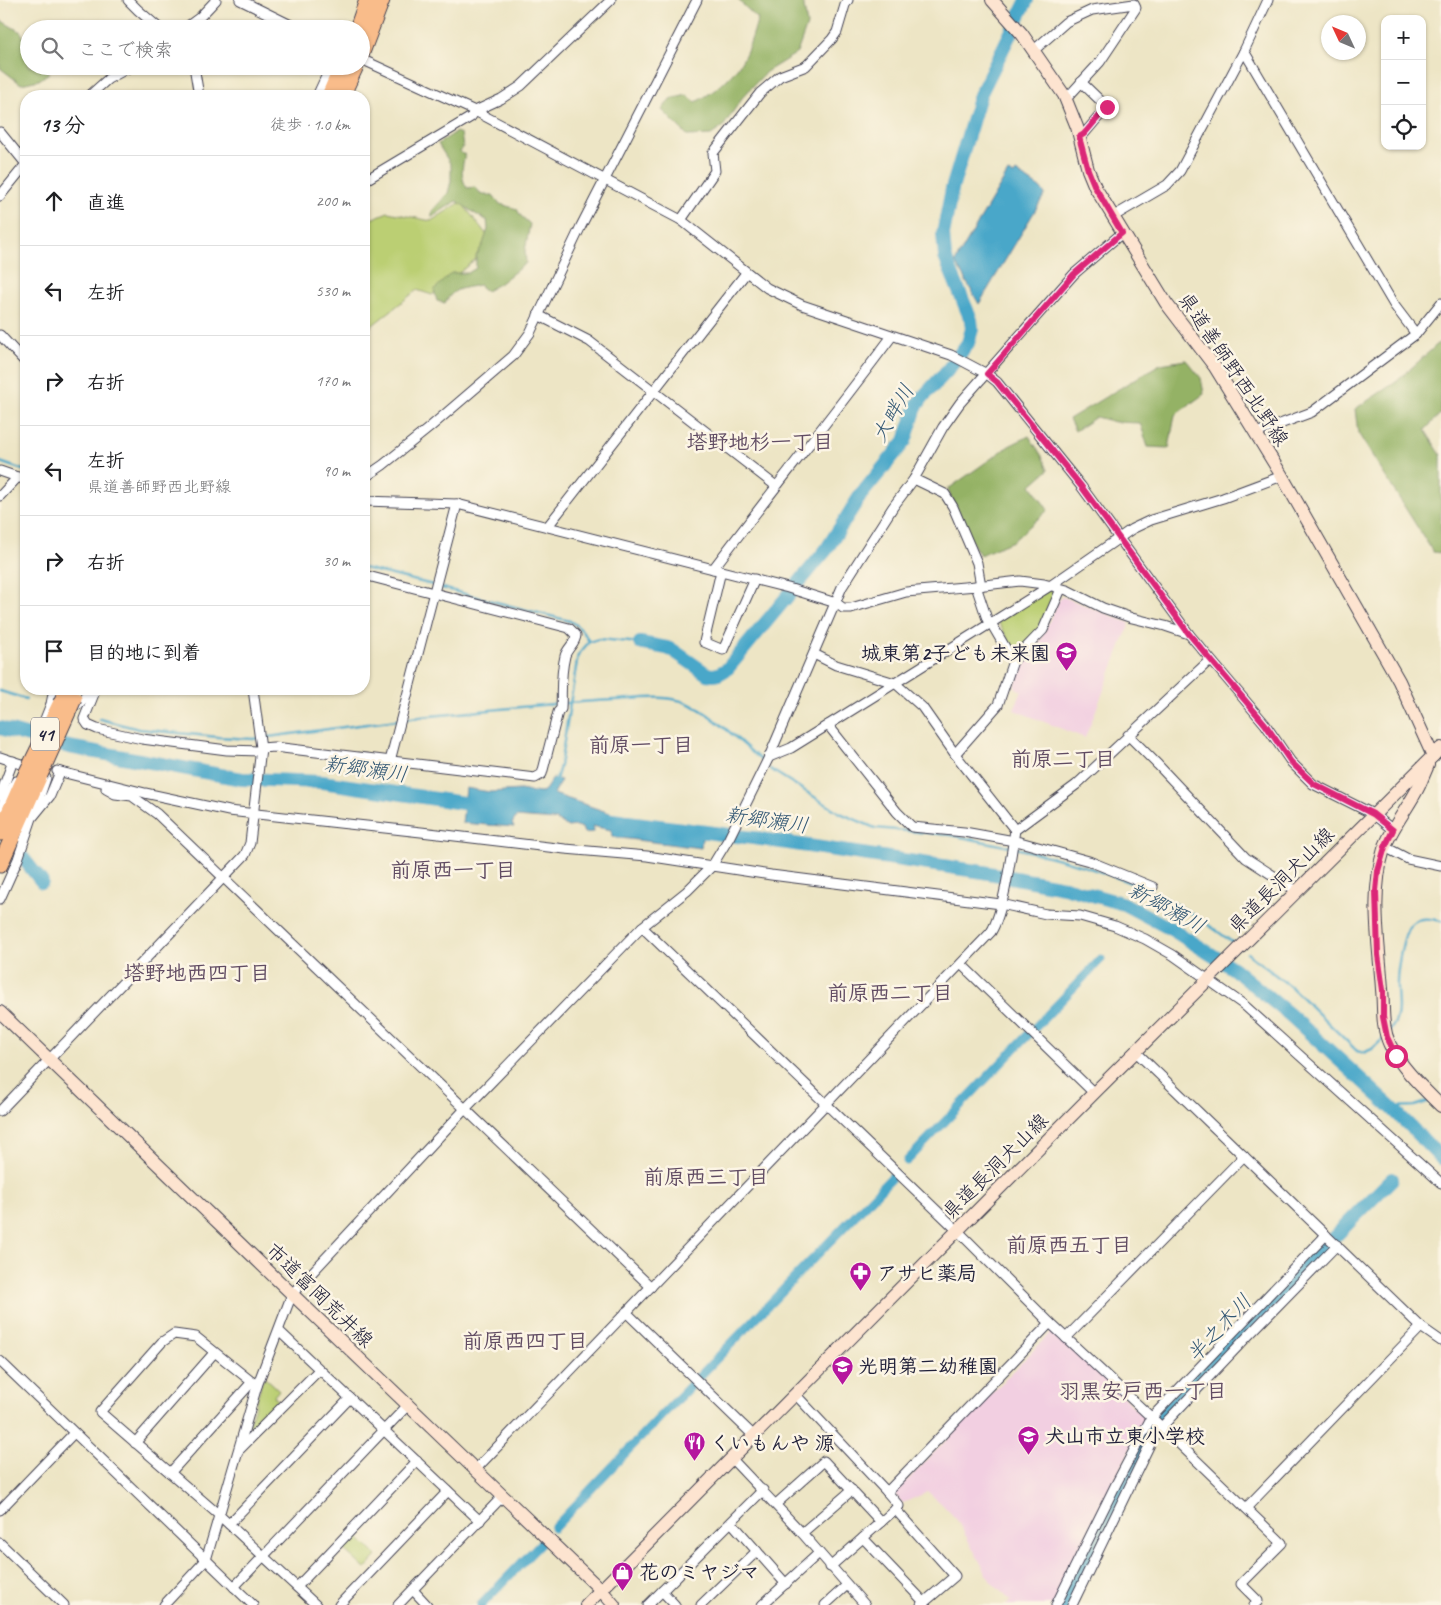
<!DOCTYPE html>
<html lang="ja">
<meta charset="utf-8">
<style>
:root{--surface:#fff;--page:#f2f2f2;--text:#202124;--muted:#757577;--line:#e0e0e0}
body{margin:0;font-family:Caveat,"Klee One",sans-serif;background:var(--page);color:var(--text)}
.controls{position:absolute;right:15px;top:15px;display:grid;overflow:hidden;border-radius:10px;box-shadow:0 1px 4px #0004}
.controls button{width:45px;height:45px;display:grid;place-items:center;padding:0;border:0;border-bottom:1px solid var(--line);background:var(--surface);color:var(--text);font:25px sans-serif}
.compass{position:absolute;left:1321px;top:15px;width:45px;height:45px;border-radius:50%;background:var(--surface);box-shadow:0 1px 4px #0004;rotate:314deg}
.stop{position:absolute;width:15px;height:15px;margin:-11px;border:4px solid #db2777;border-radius:50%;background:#fff}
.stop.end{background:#db2777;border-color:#fff;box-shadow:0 1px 5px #0008}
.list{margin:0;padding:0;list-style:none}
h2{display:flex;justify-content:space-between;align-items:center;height:65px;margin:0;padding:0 20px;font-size:21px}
h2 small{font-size:16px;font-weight:400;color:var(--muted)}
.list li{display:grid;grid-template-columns:32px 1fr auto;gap:15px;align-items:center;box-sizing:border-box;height:90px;padding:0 20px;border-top:1px solid var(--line)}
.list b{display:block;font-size:19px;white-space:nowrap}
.list p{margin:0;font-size:16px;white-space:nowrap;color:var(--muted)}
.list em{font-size:16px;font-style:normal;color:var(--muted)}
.icon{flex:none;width:28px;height:28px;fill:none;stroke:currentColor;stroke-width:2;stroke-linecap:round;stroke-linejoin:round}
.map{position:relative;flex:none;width:1441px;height:1605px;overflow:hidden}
.search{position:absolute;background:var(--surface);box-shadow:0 1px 4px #0004;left:20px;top:20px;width:350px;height:55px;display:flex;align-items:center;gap:12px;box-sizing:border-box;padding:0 18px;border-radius:28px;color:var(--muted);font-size:19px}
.panel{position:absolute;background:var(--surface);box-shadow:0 1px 4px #0004;left:20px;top:90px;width:350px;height:605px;border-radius:20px}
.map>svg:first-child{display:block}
.built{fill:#f2cfe1}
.green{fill:#bbcf73;stroke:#6e7857}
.forest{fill:#94b265;stroke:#5b6a50}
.water{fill:#4aa7c9;stroke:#366482}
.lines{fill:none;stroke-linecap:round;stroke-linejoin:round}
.stream{stroke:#4aa7c9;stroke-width:2.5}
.canal{stroke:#4aa7c9;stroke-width:9}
.river{stroke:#4aa7c9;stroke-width:14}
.street-casing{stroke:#403f50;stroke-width:11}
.secondary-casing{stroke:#403f50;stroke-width:14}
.highway-casing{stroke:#403f50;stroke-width:17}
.street{stroke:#fff;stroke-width:9}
.secondary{stroke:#fde4d0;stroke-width:12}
.highway{stroke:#f9bc8a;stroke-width:15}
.street-bridge-casing{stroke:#403f50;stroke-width:11;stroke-linecap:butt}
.highway-bridge-casing{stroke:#403f50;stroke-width:17;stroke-linecap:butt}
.street-bridge{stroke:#fff;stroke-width:9}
.highway-bridge{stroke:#f9bc8a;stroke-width:15}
.route{stroke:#db2777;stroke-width:6}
.labels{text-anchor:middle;stroke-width:5;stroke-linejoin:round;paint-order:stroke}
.shield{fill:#fcf5e5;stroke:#63616e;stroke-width:1}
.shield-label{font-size:19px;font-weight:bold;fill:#22223b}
.street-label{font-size:20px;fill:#22223b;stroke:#fcf5e5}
.poi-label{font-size:20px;font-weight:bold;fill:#22223b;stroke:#fcf5e5;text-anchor:start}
.water-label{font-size:21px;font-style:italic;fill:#325774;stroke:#fcf5e5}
.neighbourhood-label{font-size:21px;font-weight:bold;fill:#614c63;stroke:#fcf5e5}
</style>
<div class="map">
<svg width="1441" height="1605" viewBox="0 0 1441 1605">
<rect width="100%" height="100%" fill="#fcf5e5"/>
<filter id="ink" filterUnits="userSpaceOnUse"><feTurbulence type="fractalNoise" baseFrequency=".02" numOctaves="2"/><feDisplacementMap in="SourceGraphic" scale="10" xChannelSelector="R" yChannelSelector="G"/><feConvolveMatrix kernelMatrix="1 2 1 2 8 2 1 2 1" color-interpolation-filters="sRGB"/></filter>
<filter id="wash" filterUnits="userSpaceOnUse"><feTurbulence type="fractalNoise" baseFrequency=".0096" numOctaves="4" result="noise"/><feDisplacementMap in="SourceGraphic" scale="20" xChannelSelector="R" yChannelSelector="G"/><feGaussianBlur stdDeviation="1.12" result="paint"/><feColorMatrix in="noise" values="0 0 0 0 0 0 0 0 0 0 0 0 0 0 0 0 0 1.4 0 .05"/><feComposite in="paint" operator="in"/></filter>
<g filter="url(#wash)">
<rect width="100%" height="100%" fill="#ede5c5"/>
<g class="built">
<path d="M1061,596L1130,623L1085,738L1014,710L1022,691L1014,687L1028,654L1033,656Z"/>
<path d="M1052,1331H1055L1145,1418L1055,1605H1006L1011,1601L991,1582L957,1520L942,1504L928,1492L903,1503L894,1494Z"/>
</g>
<g class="green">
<path d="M461,202L494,244L432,295L417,290L364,332V222L388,212L431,221Z"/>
<path d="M1051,588L1057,591L1038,631L1016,653L998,622Z"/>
<path d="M264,1376L279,1390L274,1396L280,1403L246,1434Z"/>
<path d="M353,1532L377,1556L365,1569L340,1546Z"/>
</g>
<g class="forest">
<path d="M738,0H803L807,25L797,53L766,72L742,98L723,127L711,135L688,136L662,110L670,99L687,95L696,102C716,91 737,74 746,53C751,42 754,30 758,19Z"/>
<path d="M0,20L21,32L29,50V66H43L49,73L39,80L21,84L0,68Z"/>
<path d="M456,132L461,134L463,147L460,152L465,155C462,166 460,177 467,188L475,187L482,195H493L500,204L517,209L520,215L530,224L525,251L526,263L499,284L486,291L479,285C462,289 454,287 445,303L437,301L434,290L451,273H468L476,268V256L483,244L488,229L487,220C476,216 467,207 456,201L432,217V211L448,193L451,181V165L438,144Z"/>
<path d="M1441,341V413L1425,430L1441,455V553L1433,552L1358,433L1355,409L1396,382Z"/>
<path d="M1186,360L1201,378L1204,394L1175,415L1169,448L1148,447L1140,423L1115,422L1096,417L1075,431L1069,419L1160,364Z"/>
<path d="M1029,436L1042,456L1048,470L1031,485L1048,510L1013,541L980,555L963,528L948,489L1009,446Z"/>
</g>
<g class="water">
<path d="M1008,172L1014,175L1016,172L1040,188L1045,194L979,304L955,262Z"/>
<path d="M553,778L561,780L554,794L610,813L614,823L641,828L661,829L702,838L701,848L612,837L611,830L592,826L594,832L584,833L582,828L576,826L568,827L556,820L516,817L512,824L514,827L462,823L466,788L490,792L520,790L540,793L545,790Z"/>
</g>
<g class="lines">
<g class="stream">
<path d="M0,462L26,471"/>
<path d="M364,568L433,585"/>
<path d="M438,587L570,621C579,626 585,632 589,642"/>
<path d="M0,691L26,699"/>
<path d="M100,719L139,729L218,737L253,739L397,720"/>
<path d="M403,719C474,712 544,703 615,700C638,699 665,694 687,703C710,711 742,744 762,761"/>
<path d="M770,769L840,813L875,828L951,835L1010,847"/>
<path d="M556,780L560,766L578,655L589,642L599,639L640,643"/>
<path d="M1015,848C1069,860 1123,876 1172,902C1194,914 1216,930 1236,945"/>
<path d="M1247,953L1291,987L1357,1051L1363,1053L1372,1049L1384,1038"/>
<path d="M1390,1030C1403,1015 1396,1000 1397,982C1397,972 1399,962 1401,951C1407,925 1411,913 1441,921"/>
<path d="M1391,1107L1415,1106L1430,1101"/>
</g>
<g class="canal">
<path d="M907,1161L1101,959"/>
<path d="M640,1438L894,1175"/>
<path d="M554,1528L635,1443"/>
<path d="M481,1605L540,1544"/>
</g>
<g class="river">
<path d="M640,643L667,648L674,651L707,674C716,677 721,673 728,668L826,550L860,496L905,441L916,407L922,398L947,371L968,343L972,329L971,320L945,257L943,234L952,189L980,95L1027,0"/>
<path d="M0,728L69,747L242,779L322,782L483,806"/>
<path d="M596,818L761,839L983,872L1064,887L1124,904L1173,930L1234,969L1290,1015L1391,1107L1441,1158"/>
<path d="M23,858L42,882"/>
<path d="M1063,1605L1148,1434L1164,1414L1248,1324L1392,1179"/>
</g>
</g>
</g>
<g filter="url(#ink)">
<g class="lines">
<defs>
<g id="street">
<path d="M128,0L138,10L160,29"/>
<path d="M240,0L299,29"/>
<path d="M184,29L199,18L216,0"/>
<path d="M1033,51L1066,22L1092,10L1134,4L1136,8L1100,62L1066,99"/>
<path d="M1244,51L1394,305L1416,334"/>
<path d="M361,59L475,111L501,99L521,86L611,0"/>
<path d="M194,66L199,96"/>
<path d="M89,96L108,79L132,66"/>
<path d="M317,96L331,66"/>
<path d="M0,132L26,164"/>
<path d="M1079,137L1084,134L1107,107L1081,82"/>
<path d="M364,181L471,117L475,111L681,220L767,288L802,305L951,355L987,374L997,382L1081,486L1189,634L1265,724L1291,762L1313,784L1373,814L1393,830"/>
<path d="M0,196L26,164"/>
<path d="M1114,216L1167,185L1180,171L1244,51L1268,0"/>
<path d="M681,220L715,171L713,153L760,93L780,76L806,66L832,39L837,32L845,5L848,0"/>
<path d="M538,315L589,341L776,486"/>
<path d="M0,335L26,363"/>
<path d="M1256,433L1312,412L1416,334L1441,303"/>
<path d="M0,471L26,480"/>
<path d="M364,478L383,465L429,428L513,356L530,333L581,226L697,0"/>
<path d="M914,479L945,494L953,507L977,563L981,586"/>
<path d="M0,496L18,477"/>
<path d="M364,501L457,504L788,588L836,603L843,608H851L906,592L976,586L987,619L991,623L1013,661"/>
<path d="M548,526L746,273"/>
<path d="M713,569C772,491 834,414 892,336"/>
<path d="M721,571L704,642L723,650L755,579"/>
<path d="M976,586L1020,581L1044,584L1067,590L1103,608L1132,618L1165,626L1189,634"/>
<path d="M814,654L836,665L895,683L922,707L955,754L1015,830"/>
<path d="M96,689L84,719L88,725L97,729L142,739L227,750L260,751"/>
<path d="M51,704L54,689"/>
<path d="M78,705L92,689"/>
<path d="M828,725L897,812L912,827L964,832L1020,842L1089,861L1153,887"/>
<path d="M1128,735L1158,765L1246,858L1297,891"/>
<path d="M261,748L274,747L535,778L542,774L558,712L561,709C562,689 560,677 565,656C567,648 576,643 576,635L569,628L364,575"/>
<path d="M955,754L998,705L1013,661L1043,630L1061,589"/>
<path d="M0,757L21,764"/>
<path d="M769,757L791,748L828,725L991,623L1050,586L1132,529L1151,520L1223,498L1282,476"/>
<path d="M390,761L457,504"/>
<path d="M57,771L145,793L229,811L421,832L565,849L647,856L771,875L1001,904L1046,914L1080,916L1115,926L1145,939L1173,955L1244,1005L1441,1183"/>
<path d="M107,783L106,789L115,794L132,796L157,814L651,1287"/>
<path d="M0,796L13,761"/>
<path d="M0,809L16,781"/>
<path d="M34,813L46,778"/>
<path d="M1385,847L1408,859L1441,866"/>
<path d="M0,899L18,859L32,818L50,796L60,772"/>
<path d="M642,927L957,1230L1050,1323L1166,1431L1282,1543L1241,1584L1258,1601L1254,1605"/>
<path d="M961,964L1094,1093"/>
<path d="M1135,1051L1421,1327L1441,1341"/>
<path d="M0,1111L245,855L250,843L261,748L253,689"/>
<path d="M626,1312L754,1436"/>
<path d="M279,1331L480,1521"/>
<path d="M1066,1338L1244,1156"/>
<path d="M0,1361L253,1605"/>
<path d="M257,1386L196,1337L174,1334L162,1342L100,1412L219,1515L316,1605"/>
<path d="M795,1394L887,1492"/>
<path d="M135,1443L214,1353"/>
<path d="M240,1449L319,1370"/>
<path d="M731,1458L802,1533L865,1605"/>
<path d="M476,1469L991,932C1004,911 1011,856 1015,830L1076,785L1210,660"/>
<path d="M170,1473L252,1382"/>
<path d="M776,1504L824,1461L881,1522"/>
<path d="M1246,1508L1421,1327"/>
<path d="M895,1509L955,1576L921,1605"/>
<path d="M0,1510L74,1433"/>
<path d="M732,1523L786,1584"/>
<path d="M229,1524L350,1398"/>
<path d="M802,1533L852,1490"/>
<path d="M863,1538L924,1602"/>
<path d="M0,1543L64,1605"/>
<path d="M830,1567L899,1506L887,1492L1050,1323"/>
<path d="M234,1587L408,1405"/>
<path d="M297,1587L417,1461"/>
<path d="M413,1590L427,1605"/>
<path d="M662,1591L675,1605"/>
<path d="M164,1605L206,1560L257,1386L292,1294L465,1109L642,927L687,891L712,866L729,838L769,757L842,587L893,507L914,479L943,427L960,403L1074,274L1122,233"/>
<path d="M339,1605L448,1491"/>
<path d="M398,1605L503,1496"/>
<path d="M648,1605L763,1490"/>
<path d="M701,1605L757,1551"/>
<path d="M762,1605L819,1553"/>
<path d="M825,1605L847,1585"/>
<path d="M1056,1605L1116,1484L1151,1418L1326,1235"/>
<path d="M1072,1605L1154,1436L1169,1419L1246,1338L1337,1245"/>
</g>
<g id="secondary">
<path d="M992,0L1022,34L1064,95L1077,127L1088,170L1095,187L1166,303L1215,367L1282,476L1399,681L1433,756"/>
<path d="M1428,765C1425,772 1422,779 1419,786C1409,807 1392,826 1384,849C1370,894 1379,943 1382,989C1384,1009 1381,1026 1390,1045C1402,1069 1422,1087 1441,1106"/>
<path d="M0,1012L292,1294L601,1590L614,1605"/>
<path d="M586,1605L1094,1093L1441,748"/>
</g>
<g id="highway">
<path d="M357,29L367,0"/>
<path d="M361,55L382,0"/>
<path d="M329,96L342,66"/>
<path d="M342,96L356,66"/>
<path d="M0,833L27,772"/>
<path d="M0,865L40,775"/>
</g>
</defs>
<use href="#street" class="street-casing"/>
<use href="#secondary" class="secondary-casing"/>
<use href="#highway" class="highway-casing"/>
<use href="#street" class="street"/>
<use href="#secondary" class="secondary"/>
<use href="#highway" class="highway"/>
<defs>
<path id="street-bridge" d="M43,724L51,704"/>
<g id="highway-bridge">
<path d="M27,772L64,696"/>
<path d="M40,775L74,699"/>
</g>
</defs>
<use href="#street-bridge" class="street-bridge-casing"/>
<use href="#highway-bridge" class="highway-bridge-casing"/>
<use href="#street-bridge" class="street-bridge"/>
<use href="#highway-bridge" class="highway-bridge"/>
</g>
</g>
<g class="lines" filter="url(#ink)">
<path class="route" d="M1107,107L1084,134L1079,137L1088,170L1095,187L1122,233L1074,274L987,374L997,382L1081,486L1189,634L1265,724L1291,762L1314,784L1373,814L1393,830L1385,847L1378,871L1376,891L1378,955L1383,990V1017L1387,1037L1396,1056"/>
</g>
<defs>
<symbol id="school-pin" viewBox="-11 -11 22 30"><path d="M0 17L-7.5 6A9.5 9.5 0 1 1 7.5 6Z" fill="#b5179e" stroke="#fcf5e5"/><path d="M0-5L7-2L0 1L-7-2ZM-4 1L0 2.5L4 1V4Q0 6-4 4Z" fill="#fff"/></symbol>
<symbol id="pharmacy-pin" viewBox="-11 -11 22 30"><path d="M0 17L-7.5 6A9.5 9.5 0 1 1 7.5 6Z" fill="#b5179e" stroke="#fcf5e5"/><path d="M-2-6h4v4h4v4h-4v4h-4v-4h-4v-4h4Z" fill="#fff"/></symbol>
<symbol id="restaurant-pin" viewBox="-11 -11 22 30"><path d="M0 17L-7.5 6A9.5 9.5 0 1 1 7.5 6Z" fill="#b5179e" stroke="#fcf5e5"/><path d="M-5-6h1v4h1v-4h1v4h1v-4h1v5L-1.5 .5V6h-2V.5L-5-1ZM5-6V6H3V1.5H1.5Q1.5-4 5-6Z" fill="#fff"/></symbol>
<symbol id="shop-pin" viewBox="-11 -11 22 30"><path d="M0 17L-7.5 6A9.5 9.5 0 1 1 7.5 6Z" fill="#b5179e" stroke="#fcf5e5"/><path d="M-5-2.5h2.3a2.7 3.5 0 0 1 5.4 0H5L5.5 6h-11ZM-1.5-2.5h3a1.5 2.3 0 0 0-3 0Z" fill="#fff"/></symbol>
</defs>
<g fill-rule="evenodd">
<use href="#school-pin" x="1054" y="640" width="25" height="34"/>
<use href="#pharmacy-pin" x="848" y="1260" width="25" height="34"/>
<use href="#school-pin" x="830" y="1354" width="25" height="34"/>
<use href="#school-pin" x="1016" y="1424" width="25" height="34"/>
<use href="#restaurant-pin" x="682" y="1430" width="25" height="34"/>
<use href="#shop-pin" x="610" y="1560" width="25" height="34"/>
</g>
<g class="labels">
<rect class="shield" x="31" y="717.5" width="28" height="33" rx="4"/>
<g class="shield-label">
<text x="45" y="741">41</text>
</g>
<g class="street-label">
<text transform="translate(1234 369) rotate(56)" y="7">県道善師野西北野線</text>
<text transform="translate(1281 880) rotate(-45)" y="7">県道長洞犬山線</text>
<text transform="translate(995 1166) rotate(-45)" y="7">県道長洞犬山線</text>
<text transform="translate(320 1295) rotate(44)" y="7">市道富岡荒井線</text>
</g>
<g class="poi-label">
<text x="1050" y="660" text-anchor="end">城東第2子ども未来園</text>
<text x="877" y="1280">アサヒ薬局</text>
<text x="858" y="1373">光明第二幼稚園</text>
<text x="1045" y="1443">犬山市立東小学校</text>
<text x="710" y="1450">くいもんや 源</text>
<text x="639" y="1579">花のミヤジマ</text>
</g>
<g class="water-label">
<text transform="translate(893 413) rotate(-60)" y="7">大畔川</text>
<text transform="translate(366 769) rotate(8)" y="7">新郷瀬川</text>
<text transform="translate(767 820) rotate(8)" y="7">新郷瀬川</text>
<text transform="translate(1167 908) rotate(29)" y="7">新郷瀬川</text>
<text transform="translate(1219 1328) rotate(-47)" y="7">半之木川</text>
</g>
<g class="neighbourhood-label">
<text x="760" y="449">塔野地杉一丁目</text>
<text x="641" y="752">前原一丁目</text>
<text x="1063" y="766">前原二丁目</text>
<text x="453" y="877">前原西一丁目</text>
<text x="197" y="980">塔野地西四丁目</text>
<text x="890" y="1000">前原西二丁目</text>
<text x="706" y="1184">前原西三丁目</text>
<text x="1069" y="1252">前原西五丁目</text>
<text x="525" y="1348">前原西四丁目</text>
<text x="1143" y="1398">羽黒安戸西一丁目</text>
</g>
</g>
</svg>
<div class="controls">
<button>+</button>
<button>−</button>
<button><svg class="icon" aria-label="locate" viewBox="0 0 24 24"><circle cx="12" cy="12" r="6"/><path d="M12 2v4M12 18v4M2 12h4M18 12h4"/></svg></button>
</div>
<svg class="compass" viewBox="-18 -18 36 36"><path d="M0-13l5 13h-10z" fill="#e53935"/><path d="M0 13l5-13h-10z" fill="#757577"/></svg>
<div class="stop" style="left:1396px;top:1056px"></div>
<div class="stop end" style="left:1107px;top:107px"></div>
<div class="search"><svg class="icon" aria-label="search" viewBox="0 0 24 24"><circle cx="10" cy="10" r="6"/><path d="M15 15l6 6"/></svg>ここで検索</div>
<section class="panel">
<h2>13 分<small>徒歩 · 1.0 km</small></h2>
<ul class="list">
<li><svg class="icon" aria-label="ahead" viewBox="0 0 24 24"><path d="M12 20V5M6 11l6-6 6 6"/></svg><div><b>直進</b></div><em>200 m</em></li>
<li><svg class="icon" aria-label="left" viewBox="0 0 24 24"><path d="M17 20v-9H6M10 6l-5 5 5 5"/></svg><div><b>左折</b></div><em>530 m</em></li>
<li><svg class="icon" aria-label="right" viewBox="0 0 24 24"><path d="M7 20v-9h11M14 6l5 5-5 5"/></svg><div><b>右折</b></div><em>170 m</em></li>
<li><svg class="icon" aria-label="left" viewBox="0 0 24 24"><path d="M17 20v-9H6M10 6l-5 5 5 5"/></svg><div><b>左折</b><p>県道善師野西北野線</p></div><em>90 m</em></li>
<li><svg class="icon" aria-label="right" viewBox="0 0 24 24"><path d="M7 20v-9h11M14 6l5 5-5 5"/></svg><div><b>右折</b></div><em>30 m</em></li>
<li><svg class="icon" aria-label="arrive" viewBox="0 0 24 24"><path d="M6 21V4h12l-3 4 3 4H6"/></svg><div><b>目的地に到着</b></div></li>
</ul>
</section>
</div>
